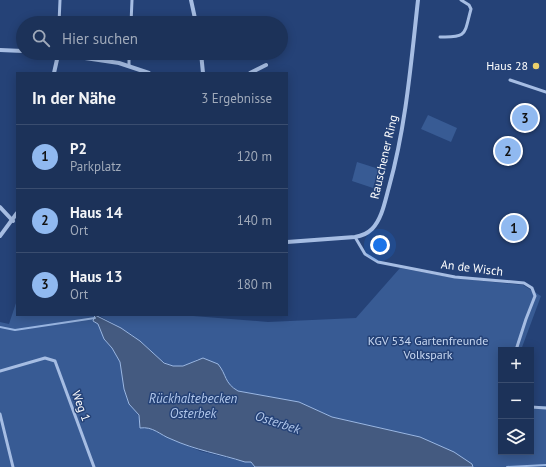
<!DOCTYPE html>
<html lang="de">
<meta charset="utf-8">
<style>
:root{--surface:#1c3259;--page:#253a5f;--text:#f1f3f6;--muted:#a0aaba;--line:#3a4d6f;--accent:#90b9f0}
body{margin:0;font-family:"PT Sans",sans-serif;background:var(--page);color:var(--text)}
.controls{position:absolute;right:12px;bottom:12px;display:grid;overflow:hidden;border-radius:0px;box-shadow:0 2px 10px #0003}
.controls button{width:36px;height:36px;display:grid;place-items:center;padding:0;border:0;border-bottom:1px solid var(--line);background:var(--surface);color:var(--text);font:20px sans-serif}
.you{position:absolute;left:380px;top:245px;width:14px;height:14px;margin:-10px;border:3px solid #fff;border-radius:50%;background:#1a73e8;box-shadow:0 0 0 6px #1a73e833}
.badge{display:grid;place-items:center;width:26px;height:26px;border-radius:50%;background:var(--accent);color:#111;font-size:13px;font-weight:700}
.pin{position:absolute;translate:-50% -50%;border:2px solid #fff;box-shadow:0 1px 4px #0006}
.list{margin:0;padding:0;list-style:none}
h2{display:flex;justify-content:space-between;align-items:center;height:52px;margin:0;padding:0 16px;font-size:17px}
h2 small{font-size:13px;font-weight:400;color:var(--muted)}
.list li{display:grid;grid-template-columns:26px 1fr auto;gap:12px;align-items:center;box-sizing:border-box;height:64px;padding:0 16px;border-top:1px solid var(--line)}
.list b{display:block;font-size:15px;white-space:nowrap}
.list p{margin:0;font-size:13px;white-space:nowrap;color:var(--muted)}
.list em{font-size:13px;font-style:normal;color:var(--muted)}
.icon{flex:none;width:22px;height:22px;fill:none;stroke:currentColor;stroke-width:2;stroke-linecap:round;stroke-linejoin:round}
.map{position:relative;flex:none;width:546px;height:467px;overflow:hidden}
.search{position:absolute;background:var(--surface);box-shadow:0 2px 10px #0003;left:16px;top:16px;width:272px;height:44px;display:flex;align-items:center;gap:10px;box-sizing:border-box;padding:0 14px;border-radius:22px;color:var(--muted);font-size:15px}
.panel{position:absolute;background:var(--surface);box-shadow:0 2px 10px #0003;left:16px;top:72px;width:272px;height:244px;border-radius:0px}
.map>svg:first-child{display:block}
.green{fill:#385b94}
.water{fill:#445a80;stroke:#9ab7e3}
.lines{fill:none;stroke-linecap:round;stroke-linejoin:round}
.stream{stroke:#9ab7e3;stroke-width:2}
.lane{stroke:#a6bde3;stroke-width:3}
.street{stroke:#a6bde3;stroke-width:4}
.poi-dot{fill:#ecd06b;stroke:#254277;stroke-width:1.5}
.labels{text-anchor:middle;stroke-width:3;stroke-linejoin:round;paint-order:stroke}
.poi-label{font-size:12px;fill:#fff;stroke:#254277;text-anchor:end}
.street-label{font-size:12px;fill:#fff;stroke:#254277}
.park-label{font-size:12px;fill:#c8d8f2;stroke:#254277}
.water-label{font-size:13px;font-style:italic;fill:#b1c7eb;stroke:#254277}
</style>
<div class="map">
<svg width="546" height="467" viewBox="0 0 546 467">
<rect width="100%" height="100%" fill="#254277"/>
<g class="green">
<path d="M428,115L457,128L451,142L421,129Z"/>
<path d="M357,162L379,169L373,188L352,181Z"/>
<path d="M400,268L454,278L523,285L541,296L521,350H501V452H531V406H546V467H473L472,464L420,437L332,417L299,402L238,391C228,385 225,379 221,368L198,359C169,377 161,358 140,341C128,331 112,323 98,315H181L268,322L356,318Z"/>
<path d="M17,300V315H95L93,321L98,324L104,339L112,348L120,362L124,389L129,404L136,411L144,427L154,429L171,439L200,451L245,462H251L255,467H0V322L9,324Z"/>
</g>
<path class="water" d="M95,315L121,328L140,341L164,363L173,366H183L203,358L218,364C227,375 224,383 238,391L299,402L332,417L420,437L454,452L472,464L473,467H255L251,462H245C220,454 195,450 171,439C160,435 153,426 140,428L139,415L129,404L124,389L120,362L112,348L104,339L98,324L93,321Z"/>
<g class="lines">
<g class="stream">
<path d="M0,327L15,330L95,318"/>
<path d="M507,467L546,465"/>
</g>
<g class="lane">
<path d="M59,23L60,0"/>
<path d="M131,23L132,0"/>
<path d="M440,37C468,38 464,34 471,9L469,5L461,0"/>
<path d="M129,66V53"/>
<path d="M510,80L546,92"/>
<path d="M355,237L365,254L378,262L455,277L524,283L532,288L535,296L526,319L516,350"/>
<path d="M0,371L45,358L55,361L94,467"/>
<path d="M531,407L546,408"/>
<path d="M0,414L13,467"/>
</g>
<g class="street">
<path d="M191,0L196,23"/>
<path d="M0,50L23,51"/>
<path d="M51,53L119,63L149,73"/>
<path d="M201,53L203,73"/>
<path d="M54,73L58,55"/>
<path d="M250,73L266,65"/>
<path d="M0,207L13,221"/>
<path d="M0,236L17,213"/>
<path d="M287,242L355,237C361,236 367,234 372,229C382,219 385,201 389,187C406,126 411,63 418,0"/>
</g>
</g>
<circle class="poi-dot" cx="536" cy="66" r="4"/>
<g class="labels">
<g class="poi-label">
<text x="528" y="70">Haus 28</text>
</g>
<g class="street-label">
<text transform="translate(384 157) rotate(-77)" y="4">Rauschener Ring</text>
<text transform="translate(472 268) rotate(7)" y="4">An de Wisch</text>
<text transform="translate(81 406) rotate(70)" y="4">Weg 1</text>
</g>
<g class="park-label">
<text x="428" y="345">KGV 534 Gartenfreunde<tspan x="428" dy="14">Volkspark</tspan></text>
</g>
<g class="water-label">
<text x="193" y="403">Rückhaltebecken<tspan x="193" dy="15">Osterbek</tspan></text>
<text transform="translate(278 422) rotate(18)" y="5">Osterbek</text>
</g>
</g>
</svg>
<div class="controls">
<button>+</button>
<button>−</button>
<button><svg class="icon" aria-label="layers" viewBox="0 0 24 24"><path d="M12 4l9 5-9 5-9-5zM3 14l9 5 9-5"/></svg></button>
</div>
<div class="you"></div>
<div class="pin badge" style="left:514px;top:228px">1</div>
<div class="pin badge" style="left:508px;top:151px">2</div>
<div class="pin badge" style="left:525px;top:118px">3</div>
<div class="search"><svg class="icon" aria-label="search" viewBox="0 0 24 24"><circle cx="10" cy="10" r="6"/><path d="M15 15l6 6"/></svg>Hier suchen</div>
<section class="panel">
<h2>In der Nähe<small>3 Ergebnisse</small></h2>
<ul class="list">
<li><span class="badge">1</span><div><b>P2</b><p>Parkplatz</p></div><em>120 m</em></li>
<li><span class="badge">2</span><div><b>Haus 14</b><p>Ort</p></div><em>140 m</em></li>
<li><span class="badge">3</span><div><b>Haus 13</b><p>Ort</p></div><em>180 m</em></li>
</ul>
</section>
</div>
